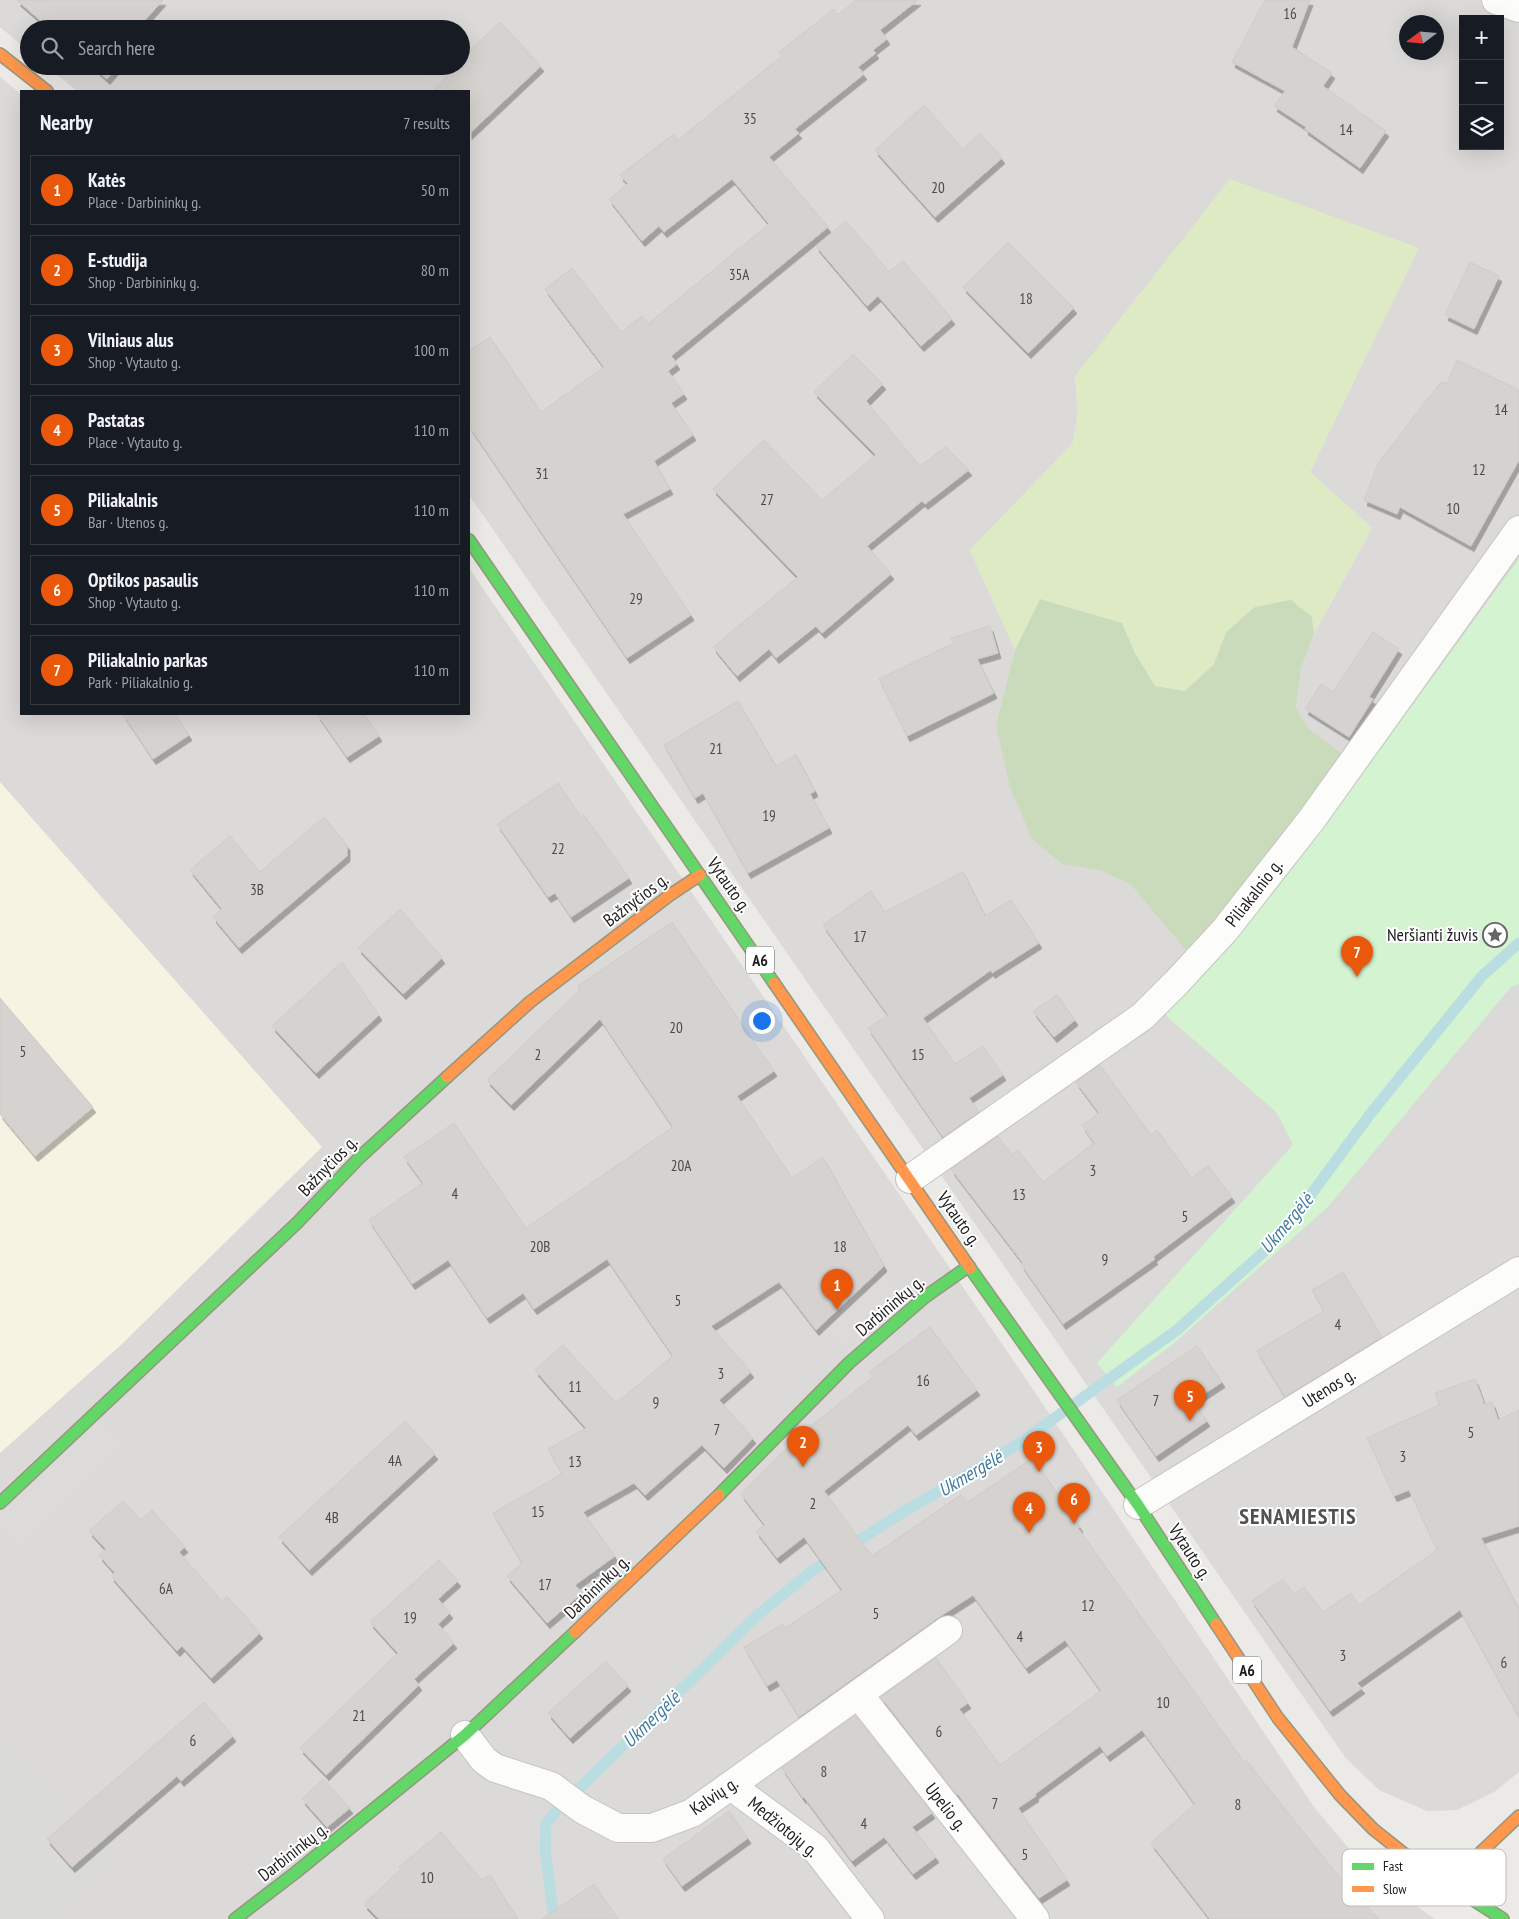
<!DOCTYPE html>
<meta charset="utf-8">
<style>
:root{--surface:#171b24;--page:#20242c;--text:#f1f3f6;--muted:#9ea1a6;--line:#363941;--accent:#ea580c}
body{margin:0;font-family:"PT Sans Narrow",sans-serif;background:var(--page);color:var(--text)}
.controls{position:absolute;right:15px;top:15px;display:grid;overflow:hidden;border-radius:0px;box-shadow:0 5px 20px #0002}
.controls button{width:45px;height:45px;display:grid;place-items:center;padding:0;border:0;border-bottom:1px solid var(--line);background:var(--surface);color:var(--text);font:25px sans-serif}
.compass{position:absolute;left:1399px;top:15px;width:45px;height:45px;border-radius:50%;background:var(--surface);box-shadow:0 5px 20px #0002;rotate:254deg}
.you{position:absolute;left:761px;top:1020px;width:18px;height:18px;margin:-12px;border:4px solid #fff;border-radius:50%;background:#1a73e8;box-shadow:0 0 0 8px #1a73e833}
.badge{display:grid;place-items:center;width:32px;height:32px;border-radius:50%;background:var(--accent);color:#fff;font-size:16px;font-weight:700}
.pin{position:absolute;translate:-50% -41px;filter:drop-shadow(0 1px 2px #0008)}
.pin::after{content:'';position:absolute;top:26px;width:18px;height:15px;background:inherit;clip-path:polygon(0 0,100% 0,50% 100%)}
.list{margin:0;padding:0;list-style:none}
h2{display:flex;justify-content:space-between;align-items:center;height:65px;margin:0;padding:0 20px;font-size:21px}
h2 small{font-size:16px;font-weight:400;color:var(--muted)}
.list li{display:grid;grid-template-columns:32px 1fr auto;gap:15px;align-items:center;box-sizing:border-box;height:70px;margin:0 10px 10px;padding:0 10px;border:1px solid var(--line);border-radius:0px}
.list b{display:block;font-size:19px;white-space:nowrap}
.list p{margin:0;font-size:16px;white-space:nowrap;color:var(--muted)}
.list em{font-size:16px;font-style:normal;color:var(--muted)}
.icon{flex:none;width:28px;height:28px;fill:none;stroke:currentColor;stroke-width:2;stroke-linecap:round;stroke-linejoin:round}
.map{position:relative;flex:none;width:1519px;height:1919px;overflow:hidden}
.search{position:absolute;background:var(--surface);box-shadow:0 5px 20px #0002;left:20px;top:20px;width:450px;height:55px;display:flex;align-items:center;gap:12px;box-sizing:border-box;padding:0 18px;border-radius:28px;color:var(--muted);font-size:19px}
.panel{position:absolute;background:var(--surface);box-shadow:0 5px 20px #0002;left:20px;top:90px;width:450px;height:625px;border-radius:0px}
.map>svg:first-child{display:block}
.residential{fill:#dbdad8;fill-rule:evenodd}
.education{fill:#f6f3e2}
.religious{fill:#dadad8}
.grass{fill:#ddeac4}
.forest{fill:#cadbbb}
.park{fill:#d4f3d1}
.parking{fill:#dcdbda}
.lines{fill:none;stroke-linecap:round;stroke-linejoin:round}
.stream{stroke:#b9dde1;stroke-width:11}
.building{fill:#d5d2cf;stroke:#cfcbc8;filter:url(#shadow)}
.street-casing{stroke:#c5c4c3;stroke-width:30}
.fast-casing{stroke:#97967e;stroke-width:14}
.slow-casing{stroke:#97967e;stroke-width:14}
.street{stroke:#fcfcfb;stroke-width:28}
.fast{stroke:#63d668;stroke-width:11}
.slow{stroke:#ff974d;stroke-width:11}
.labels{text-anchor:middle;stroke-width:4;stroke-linejoin:round;paint-order:stroke}
.number-label{font-size:15px;fill:#4c4b4a}
.shield{fill:#fff;stroke:#626262;stroke-width:1}
.shield-label{font-size:16px;font-weight:bold;fill:#1e1e1e}
.street-label{font-size:18px;fill:#1e1e1e;stroke:#fff}
.poi-label{font-size:18px;fill:#1e1e1e;stroke:#fff;text-anchor:end}
.water-label{font-size:19px;font-style:italic;fill:#427b9f;stroke:#fff}
.district-label{font-size:22px;font-weight:bold;letter-spacing:1px;fill:#515151;stroke:#fff}
.key{fill:#fff;stroke:#bcbcbc;stroke-width:1}
.key-label{font-size:14px;fill:#1e1e1e}
</style>
<div class="map">
<svg width="1519" height="1919" viewBox="0 0 1519 1919">
<defs>
<filter id="shadow"><feDropShadow dx="3" dy="5.5" stdDeviation="0" flood-color="#0004"/></filter>
</defs>
<rect width="100%" height="100%" fill="#eceae7"/>
<g class="residential">
<path d="M0,0H1519V559L1365,770L1309,729L1296,708L1301,669L1314,634L1372,528L1310,472L1418,248L1075,376L1078,412L1073,443L970,550L1015,650L996,725L1062,864L1102,871L1131,885L1203,969L1163,1012L1277,1113L1293,1145L1097,1363L1117,1387L1328,1207L1510,988L1519,984V1772L1494,1792L1457,1810L1427,1811L1379,1790L1345,1757L469,495V91H77L47,66H461V29H29V51L0,27ZM1463,19H1500V146H1463ZM1406,22H1436V52H1406Z"/>
<path d="M0,77L21,94V714H469V568L1026,1379L1314,1807L1351,1851L1415,1905L1435,1919H0Z"/>
</g>
<path class="education" d="M0,782L322,1147L122,1344L0,1453Z"/>
<path class="religious" d="M0,1735L76,1813L115,1858L48,1919H0Z"/>
<path class="grass" d="M1230,179L1419,248L1310,472L1372,528L1314,634L1312,617L1226,632L1214,664L1185,691L1155,686L1135,653L1122,623L1040,599L1015,650L970,550L1073,443L1078,412L1075,376Z"/>
<path class="forest" d="M1519,559V984L1510,988L1328,1207L1173,1344L1117,1387L1097,1363L1293,1145L1277,1113L1162,1012L1202,969L1131,885L1102,871L1062,864L1032,839L1010,787L996,725L1015,650L1040,599L1122,623L1135,653L1155,686L1185,691L1214,664L1226,632L1255,607L1291,600L1312,617L1314,634L1301,669L1296,708L1309,729L1365,770Z"/>
<path class="park" d="M1519,559V984L1510,988L1328,1207L1173,1344L1117,1387L1097,1363L1293,1145L1277,1113L1162,1012L1203,969L1365,770Z"/>
<g class="parking">
<path d="M884,1275L901,1295L842,1347L825,1327Z"/>
<path d="M95,1412L125,1443L18,1548L0,1530V1503Z"/>
</g>
<g class="lines">
<g class="stream">
<path d="M849,1547L895,1517L1017,1445L1177,1330L1269,1247L1304,1204L1371,1113L1482,976L1519,943"/>
<path d="M554,1919L545,1850L546,1824L560,1807L760,1613L812,1571L835,1556"/>
</g>
</g>
<g class="building">
<path d="M17,0H163L145,20L152,27L151,29H50Z"/>
<path d="M856,0H918L880,30L887,39L873,50L876,53L858,67L864,74L795,129L799,133L769,157L828,227L671,356L677,364L668,371L684,394L671,403L693,435L654,461L670,489L623,514L691,615L627,658L469,426V351L490,337L541,412L604,367L545,289L572,268L621,332L642,316L648,324L769,224L732,179L664,232L659,226L642,241L609,199L628,184L620,175L674,134L678,140L782,56L779,52L834,9L838,15Z"/>
<path d="M1265,0H1310L1292,47L1332,73L1323,86L1386,131L1360,168L1305,129L1306,127L1274,106L1285,91L1232,62Z"/>
<path d="M500,22L541,66L469,134V91H433L457,66H461V62L469,54L468,52Z"/>
<path d="M93,66H118L107,79Z"/>
<path d="M924,105L963,149L980,133L1002,158L935,217L875,150Z"/>
<path d="M846,221L889,272L903,261L952,319L921,346L878,296L867,306L816,246Z"/>
<path d="M1008,242L1074,308L1028,353L963,287Z"/>
<path d="M1470,262L1499,276L1474,329L1445,315Z"/>
<path d="M853,354L883,384L866,401L920,466L946,447L969,470L925,504L922,501L867,546L891,574L822,633L816,626L776,658L769,649L737,676L713,647L798,577L713,489L764,440L822,500L876,455L814,392Z"/>
<path d="M1457,360L1519,390V460L1471,546L1400,507L1397,514L1364,500L1379,462L1441,382L1447,384Z"/>
<path d="M990,626L998,653L977,659L994,693L907,736L879,679L954,643L951,638Z"/>
<path d="M1373,632L1399,649L1369,697L1373,699L1349,737L1305,709L1321,684L1333,692Z"/>
<path d="M738,701L776,766L796,755L815,791L810,794L829,828L748,873L703,793L695,798L664,745Z"/>
<path d="M123,714H175L189,735L153,759Z"/>
<path d="M317,714H364L379,736L347,757Z"/>
<path d="M558,783L581,817L584,815L629,878L571,917L555,893L548,897L497,824Z"/>
<path d="M324,817L347,845V856L239,948L213,917L222,909L190,870L230,836L260,872Z"/>
<path d="M963,872L985,916L1011,900L1039,943L992,973L991,970L923,1018L955,1064L983,1046L1003,1075L969,1098L979,1112L943,1137L868,1028L888,1015L823,925L871,891L885,912Z"/>
<path d="M400,909L442,958L403,994L358,948Z"/>
<path d="M672,922L774,1071L737,1096L792,1178L823,1157L884,1266L816,1330L779,1282L711,1326L751,1372L719,1400L753,1438L724,1468L702,1445L645,1495L634,1483L583,1512L615,1556L575,1585L582,1593L547,1623L507,1576L522,1563L493,1513L562,1474L548,1449L586,1428L535,1370L563,1345L616,1403L673,1356L607,1259L534,1309L523,1293L487,1318L448,1260L412,1284L369,1220L423,1183L404,1157L454,1123L526,1228L673,1127L600,1019L511,1105L487,1080L580,990L578,986Z"/>
<path d="M342,962L379,1015L316,1073L272,1026Z"/>
<path d="M1057,995L1075,1020L1054,1037L1033,1011Z"/>
<path d="M0,998L93,1107L35,1156L0,1114Z"/>
<path d="M1100,1065L1151,1135L1157,1130L1192,1178L1208,1165L1232,1197L1153,1257L1155,1259L1063,1324L1021,1264L1023,1263L951,1169L998,1136L1012,1155L1018,1150L1043,1182L1094,1143L1082,1125L1099,1113L1076,1082Z"/>
<path d="M1343,1272L1382,1337L1285,1397L1257,1351L1324,1311L1312,1290Z"/>
<path d="M930,1327L977,1390L916,1435L908,1425L824,1491L872,1556L961,1495L968,1502L1033,1458L1080,1527L1078,1528L1244,1762L1246,1760L1340,1878L1379,1919H1210L1151,1843L1195,1804L1142,1730L1107,1756L1100,1746L1035,1794L1036,1796L1018,1808L1067,1880L1039,1898L972,1813L958,1794L957,1795L881,1697L936,1658L968,1703L959,1709L1000,1765L1101,1691L1065,1640L1026,1668L973,1595L939,1617L799,1717L777,1680L767,1686L744,1647L783,1624L785,1628L842,1590L804,1537L777,1558L756,1531L765,1525L741,1494L802,1433L873,1377L869,1372Z"/>
<path d="M1197,1346L1222,1382L1193,1401L1207,1421L1156,1456L1117,1400Z"/>
<path d="M1475,1379L1484,1404L1492,1402L1498,1420L1519,1410V1526L1481,1538L1519,1609V1717L1460,1610L1357,1683L1362,1688L1330,1711L1252,1601L1283,1579L1294,1594L1304,1587L1323,1612L1351,1593L1359,1605L1437,1550L1409,1490L1394,1496L1367,1438L1439,1405L1435,1393Z"/>
<path d="M405,1421L435,1454L309,1570L279,1537Z"/>
<path d="M123,1501L141,1520L152,1510L185,1547L179,1552L222,1601L227,1596L260,1633L211,1678L182,1646L177,1651L111,1576L115,1573L99,1555L106,1549L89,1531Z"/>
<path d="M439,1560L458,1581L438,1599L450,1613L438,1624L454,1643L414,1679L419,1685L326,1775L300,1748L398,1653L370,1622Z"/>
<path d="M606,1661L628,1686L570,1738L548,1713Z"/>
<path d="M204,1702L233,1736L181,1781L177,1776L72,1867L47,1839Z"/>
<path d="M855,1716L932,1813L912,1827L936,1857L913,1874L884,1837L852,1861L804,1797L803,1798L782,1768Z"/>
<path d="M323,1779L350,1808L327,1827L302,1799Z"/>
<path d="M729,1811L748,1838L682,1886L663,1859Z"/>
<path d="M441,1832L482,1880L490,1875L518,1919H379L364,1904L401,1869L399,1867Z"/>
<path d="M594,1884L618,1919H542Z"/>
</g>
<g class="lines">
<defs>
<g id="street">
<path d="M1496,0L1519,8"/>
<path d="M910,1179L1143,1016L1177,982L1225,930L1312,819L1519,530"/>
<path d="M1138,1505L1519,1271"/>
<path d="M859,1695L1035,1919"/>
<path d="M465,1735L484,1760L495,1768L551,1786L582,1809L618,1828H652L692,1813L948,1630"/>
<path d="M731,1786L815,1848L870,1919"/>
</g>
<g id="fast">
<path d="M469,540L774,983"/>
<path d="M970,1268L1138,1505L1216,1624"/>
<path d="M719,1495L849,1363L925,1297L969,1266"/>
<path d="M0,1503L297,1223L360,1157L447,1077"/>
<path d="M1417,1864L1503,1919"/>
<path d="M235,1919L295,1873L465,1735L575,1632"/>
</g>
<g id="slow">
<path d="M0,54L47,91"/>
<path d="M774,983L970,1268"/>
<path d="M447,1077L530,1002L670,895L700,875"/>
<path d="M1216,1624L1278,1718L1340,1795L1373,1829L1417,1864"/>
<path d="M575,1632L719,1495"/>
<path d="M1453,1887L1482,1851L1519,1816"/>
</g>
</defs>
<use href="#street" class="street-casing"/>
<use href="#fast" class="fast-casing"/>
<use href="#slow" class="slow-casing"/>
<use href="#street" class="street"/>
<use href="#fast" class="fast"/>
<use href="#slow" class="slow"/>
</g>
<defs>
<symbol id="sight-ring" viewBox="-11 -11 22 22"><circle r="9.5" fill="#fff" stroke="#666564" stroke-width="1.5"/><path d="M0-6L1.8-2.2L6-1.7L2.9 1.2L3.7 5.4L0 3.3L-3.7 5.4L-2.9 1.2L-6-1.7L-1.8-2.2Z" fill="#666564"/></symbol>
</defs>
<g fill-rule="evenodd">
<use href="#sight-ring" x="1481" y="921" width="28" height="28"/>
</g>
<g class="labels">
<g class="number-label">
<text x="1290" y="19">16</text>
<text x="750" y="124">35</text>
<text x="1346" y="135">14</text>
<text x="938" y="193">20</text>
<text x="739" y="280">35A</text>
<text x="1026" y="304">18</text>
<text x="1501" y="415">14</text>
<text x="1479" y="475">12</text>
<text x="542" y="479">31</text>
<text x="767" y="505">27</text>
<text x="1453" y="514">10</text>
<text x="636" y="604">29</text>
<text x="716" y="754">21</text>
<text x="769" y="821">19</text>
<text x="558" y="854">22</text>
<text x="257" y="895">3B</text>
<text x="860" y="942">17</text>
<text x="676" y="1033">20</text>
<text x="23" y="1057">5</text>
<text x="538" y="1060">2</text>
<text x="918" y="1060">15</text>
<text x="681" y="1171">20A</text>
<text x="1093" y="1176">3</text>
<text x="455" y="1199">4</text>
<text x="1019" y="1200">13</text>
<text x="1185" y="1222">5</text>
<text x="540" y="1252">20B</text>
<text x="840" y="1252">18</text>
<text x="1105" y="1265">9</text>
<text x="678" y="1306">5</text>
<text x="1338" y="1330">4</text>
<text x="721" y="1379">3</text>
<text x="923" y="1386">16</text>
<text x="575" y="1392">11</text>
<text x="1156" y="1406">7</text>
<text x="656" y="1408">9</text>
<text x="717" y="1435">7</text>
<text x="1471" y="1438">5</text>
<text x="1403" y="1462">3</text>
<text x="395" y="1466">4A</text>
<text x="575" y="1467">13</text>
<text x="813" y="1509">2</text>
<text x="538" y="1517">15</text>
<text x="332" y="1523">4B</text>
<text x="545" y="1590">17</text>
<text x="166" y="1594">6A</text>
<text x="1088" y="1611">12</text>
<text x="876" y="1619">5</text>
<text x="410" y="1623">19</text>
<text x="1020" y="1642">4</text>
<text x="1343" y="1661">3</text>
<text x="1504" y="1668">6</text>
<text x="1163" y="1708">10</text>
<text x="359" y="1721">21</text>
<text x="939" y="1737">6</text>
<text x="193" y="1746">6</text>
<text x="824" y="1777">8</text>
<text x="995" y="1809">7</text>
<text x="1238" y="1810">8</text>
<text x="864" y="1829">4</text>
<text x="1025" y="1860">5</text>
<text x="427" y="1883">10</text>
</g>
<g class="shield">
<rect x="746" y="946.5" width="28" height="27" rx="4"/>
<rect x="1233" y="1656.5" width="28" height="27" rx="4"/>
</g>
<g class="shield-label">
<text x="760" y="966">A6</text>
<text x="1247" y="1676">A6</text>
</g>
<g class="street-label">
<text transform="translate(729 885) rotate(55)" y="6">Vytauto g.</text>
<text transform="translate(1254 893) rotate(-52)" y="6">Piliakalnio g.</text>
<text transform="translate(636 900) rotate(-37)" y="6">Bažnyčios g.</text>
<text transform="translate(328 1166) rotate(-46)" y="6">Bažnyčios g.</text>
<text transform="translate(959 1219) rotate(55)" y="6">Vytauto g.</text>
<text transform="translate(890 1306) rotate(-40)" y="6">Darbininkų g.</text>
<text transform="translate(1329 1388) rotate(-32)" y="6">Utenos g.</text>
<text transform="translate(1190 1552) rotate(57)" y="6">Vytauto g.</text>
<text transform="translate(597 1587) rotate(-44)" y="6">Darbininkų g.</text>
<text transform="translate(714 1796) rotate(-34)" y="6">Kalvių g.</text>
<text transform="translate(946 1807) rotate(52)" y="6">Upelio g.</text>
<text transform="translate(783 1827) rotate(39)" y="6">Medžiotojų g.</text>
<text transform="translate(293 1852) rotate(-38)" y="6">Darbininkų g.</text>
</g>
<g class="poi-label">
<text x="1478" y="941">Neršianti žuvis</text>
</g>
<g class="water-label">
<text transform="translate(1286 1223) rotate(-50)" y="7">Ukmergėlė</text>
<text transform="translate(970 1473) rotate(-31)" y="7">Ukmergėlė</text>
<text transform="translate(651 1719) rotate(-44)" y="7">Ukmergėlė</text>
</g>
<g class="district-label">
<text x="1298" y="1524">SENAMIESTIS</text>
</g>
</g>
<rect x="1342" y="1849" width="164" height="57" rx="8" class="key"/>
<rect x="1352" y="1863" width="22" height="7" fill="#63d668"/>
<rect x="1352" y="1886" width="22" height="6" fill="#ff974d"/>
<g class="key-label">
<text x="1383" y="1871">Fast</text>
<text x="1383" y="1894">Slow</text>
</g>
</svg>
<div class="controls">
<button>+</button>
<button>−</button>
<button><svg class="icon" aria-label="layers" viewBox="0 0 24 24"><path d="M12 4l9 5-9 5-9-5zM3 14l9 5 9-5"/></svg></button>
</div>
<svg class="compass" viewBox="-18 -18 36 36"><path d="M0-13l5 13h-10z" fill="#e53935"/><path d="M0 13l5-13h-10z" fill="#9ea1a6"/></svg>
<div class="you"></div>
<div class="pin badge" style="left:837px;top:1310px">1</div>
<div class="pin badge" style="left:803px;top:1467px">2</div>
<div class="pin badge" style="left:1039px;top:1472px">3</div>
<div class="pin badge" style="left:1029px;top:1533px">4</div>
<div class="pin badge" style="left:1190px;top:1421px">5</div>
<div class="pin badge" style="left:1074px;top:1524px">6</div>
<div class="pin badge" style="left:1357px;top:977px">7</div>
<div class="search"><svg class="icon" aria-label="search" viewBox="0 0 24 24"><circle cx="10" cy="10" r="6"/><path d="M15 15l6 6"/></svg>Search here</div>
<section class="panel">
<h2>Nearby<small>7 results</small></h2>
<ul class="list">
<li><span class="badge">1</span><div><b>Katės</b><p>Place · Darbininkų g.</p></div><em>50 m</em></li>
<li><span class="badge">2</span><div><b>E-studija</b><p>Shop · Darbininkų g.</p></div><em>80 m</em></li>
<li><span class="badge">3</span><div><b>Vilniaus alus</b><p>Shop · Vytauto g.</p></div><em>100 m</em></li>
<li><span class="badge">4</span><div><b>Pastatas</b><p>Place · Vytauto g.</p></div><em>110 m</em></li>
<li><span class="badge">5</span><div><b>Piliakalnis</b><p>Bar · Utenos g.</p></div><em>110 m</em></li>
<li><span class="badge">6</span><div><b>Optikos pasaulis</b><p>Shop · Vytauto g.</p></div><em>110 m</em></li>
<li><span class="badge">7</span><div><b>Piliakalnio parkas</b><p>Park · Piliakalnio g.</p></div><em>110 m</em></li>
</ul>
</section>
</div>
